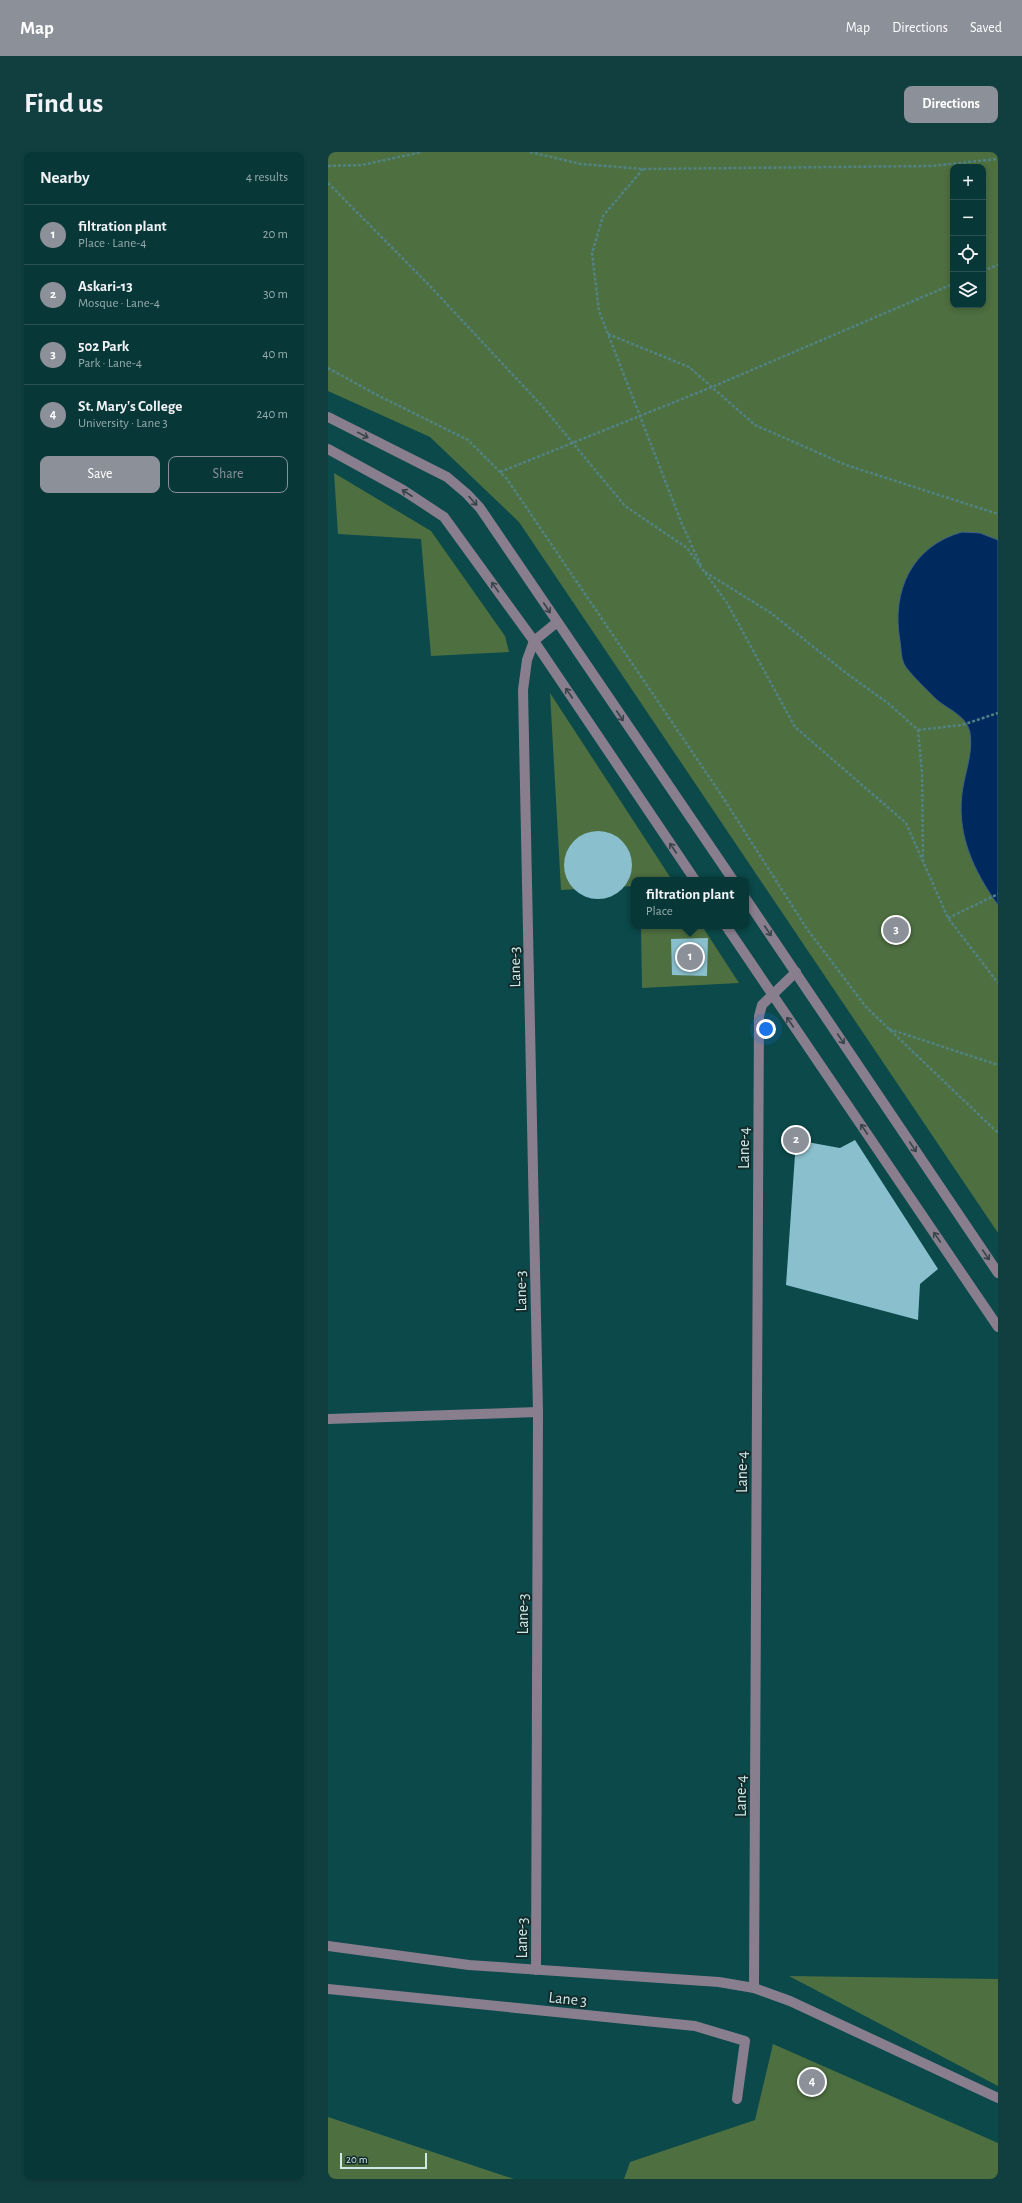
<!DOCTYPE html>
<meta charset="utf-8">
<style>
:root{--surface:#083738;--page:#113f40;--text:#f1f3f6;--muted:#98acae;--line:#295153;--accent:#8c9099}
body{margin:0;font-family:"Alegreya Sans",sans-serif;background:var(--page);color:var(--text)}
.controls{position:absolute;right:12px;top:12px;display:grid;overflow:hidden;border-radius:8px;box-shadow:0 2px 6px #0003}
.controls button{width:36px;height:36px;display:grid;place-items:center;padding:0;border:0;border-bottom:1px solid var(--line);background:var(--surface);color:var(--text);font:20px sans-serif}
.scale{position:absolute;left:12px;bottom:10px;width:87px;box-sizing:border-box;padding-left:4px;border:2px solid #cce8e8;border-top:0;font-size:11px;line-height:14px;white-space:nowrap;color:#cce8e8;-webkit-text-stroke:3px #142b2b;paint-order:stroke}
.you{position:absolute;left:438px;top:877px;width:14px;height:14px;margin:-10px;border:3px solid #fff;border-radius:50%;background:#1a73e8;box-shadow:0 0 0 6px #1a73e833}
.badge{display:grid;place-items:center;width:26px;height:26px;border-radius:50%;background:var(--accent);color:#fff;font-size:13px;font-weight:700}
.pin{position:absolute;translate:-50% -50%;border:2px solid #fff;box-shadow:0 1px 4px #0006}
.popup{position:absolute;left:303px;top:725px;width:118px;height:52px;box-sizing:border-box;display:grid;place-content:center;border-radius:8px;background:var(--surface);filter:drop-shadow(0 1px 3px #0005);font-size:13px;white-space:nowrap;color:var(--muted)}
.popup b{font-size:15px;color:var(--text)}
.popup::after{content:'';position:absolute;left:50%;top:100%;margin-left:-8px;border:8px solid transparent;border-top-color:var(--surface)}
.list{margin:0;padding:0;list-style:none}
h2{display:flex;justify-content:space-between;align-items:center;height:52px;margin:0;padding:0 16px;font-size:17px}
h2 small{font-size:13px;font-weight:400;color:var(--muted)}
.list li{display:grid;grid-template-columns:26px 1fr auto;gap:12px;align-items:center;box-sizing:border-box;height:60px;padding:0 16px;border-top:1px solid var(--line)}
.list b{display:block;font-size:15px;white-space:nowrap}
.list p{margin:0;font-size:13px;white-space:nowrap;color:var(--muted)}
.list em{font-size:13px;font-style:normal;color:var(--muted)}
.actions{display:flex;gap:8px;padding:12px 16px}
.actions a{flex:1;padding:9px 0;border:1px solid var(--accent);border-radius:8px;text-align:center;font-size:14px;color:var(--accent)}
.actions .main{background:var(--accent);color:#fff}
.icon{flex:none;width:22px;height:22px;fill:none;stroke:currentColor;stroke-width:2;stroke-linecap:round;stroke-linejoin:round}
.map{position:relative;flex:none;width:670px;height:2027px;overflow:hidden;border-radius:8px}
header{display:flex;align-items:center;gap:24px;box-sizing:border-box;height:56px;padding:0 20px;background:var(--accent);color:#fff}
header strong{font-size:19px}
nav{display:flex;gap:22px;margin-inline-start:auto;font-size:14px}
.intro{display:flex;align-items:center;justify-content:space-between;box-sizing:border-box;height:96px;padding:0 24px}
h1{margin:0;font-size:28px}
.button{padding:10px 18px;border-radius:8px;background:var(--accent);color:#fff;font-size:14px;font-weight:700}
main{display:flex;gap:24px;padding:0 24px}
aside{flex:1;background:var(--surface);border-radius:8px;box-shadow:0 2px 6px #0003}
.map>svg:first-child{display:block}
.green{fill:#4e6f40;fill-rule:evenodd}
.water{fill:#00295e;stroke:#3d6287}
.building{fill:#8abfcd}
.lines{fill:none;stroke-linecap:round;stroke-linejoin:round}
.path{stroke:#518384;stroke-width:2.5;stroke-dasharray:3 2;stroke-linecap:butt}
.minor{stroke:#897e8e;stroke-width:10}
.oneway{stroke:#374449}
.labels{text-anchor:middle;stroke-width:4;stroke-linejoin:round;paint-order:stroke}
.street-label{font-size:16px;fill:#cce8e8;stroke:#142b2b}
</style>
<header>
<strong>Map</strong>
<nav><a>Map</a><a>Directions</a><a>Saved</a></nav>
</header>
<div class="intro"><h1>Find us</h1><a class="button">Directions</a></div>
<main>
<aside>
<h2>Nearby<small>4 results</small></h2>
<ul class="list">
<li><span class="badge">1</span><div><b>filtration plant</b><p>Place · Lane-4</p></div><em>20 m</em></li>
<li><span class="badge">2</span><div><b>Askari-13</b><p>Mosque · Lane-4</p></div><em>30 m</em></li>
<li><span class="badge">3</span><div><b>502 Park</b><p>Park · Lane-4</p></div><em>40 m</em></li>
<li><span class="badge">4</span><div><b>St. Mary's College</b><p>University · Lane 3</p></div><em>240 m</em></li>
</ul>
<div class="actions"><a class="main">Save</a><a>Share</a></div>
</aside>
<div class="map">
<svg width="670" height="2027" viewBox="0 0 670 2027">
<rect width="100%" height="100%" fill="#0b494a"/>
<g class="green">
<path d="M0,0H670V1081L191,370L102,285L0,239ZM625,15H655V153H625Z"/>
<path d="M6,321L103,379L177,484L181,500L103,504L93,387L10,382Z"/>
<path d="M222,541L344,728H306V734L233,738Z"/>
<path d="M313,774H374L411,831L314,836Z"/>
<path d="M461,1824L670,1827V1934Z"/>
<path d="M445,1892L670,1991V2027H296L302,2010L427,1968Z"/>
<path d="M0,1965L186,2027H0Z"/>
</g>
<path class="water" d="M634,380L652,381L670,388V753C645,718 627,680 635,635C638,618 645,599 642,581C639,564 621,558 609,548C602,541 580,520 576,512C573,506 573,495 572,489C563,439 584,394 634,380Z"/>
<g class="building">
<circle cx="270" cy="713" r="34"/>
<path d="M380,786L379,824L344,823L343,787Z"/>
<path d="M468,988L512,996L527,988L610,1117L592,1132L590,1168L458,1133Z"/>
</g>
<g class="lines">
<g class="path">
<path d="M202,0L253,12L315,17L603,14L670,7"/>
<path d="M0,14L34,13L94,0"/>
<path d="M315,17L275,64L264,101L271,159L354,372L373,414"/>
<path d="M0,31L100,132L215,255L297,354L359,396L399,451L467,575L578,671L620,766L670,831"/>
<path d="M655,119L670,113"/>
<path d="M280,182L361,215L427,273L518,313L670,362"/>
<path d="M0,216L49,243L140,288L179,327L392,641L479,777L538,855L670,981"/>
<path d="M172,320L384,235L625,132"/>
<path d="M377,420L443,461L518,521L561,552L590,578L594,621L595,708"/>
<path d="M590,578L634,573L670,561"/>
<path d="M620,766L670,742"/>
<path d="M561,877L670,913"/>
</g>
<g class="minor">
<path d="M0,265L119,325L139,342L152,356L405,728"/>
<path d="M0,297L75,338L116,365L206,489L367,728"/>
<path d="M418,747L670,1121"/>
<path d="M398,774L670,1175"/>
<path d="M0,1267L210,1260"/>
<path d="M0,1794L141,1813L391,1830L426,1836L462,1849L670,1946"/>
<path d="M208,1818L210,1260L195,538L199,508L206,489L228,471"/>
<path d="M426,1836L431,864L434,853L468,820"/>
<path d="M0,1837L367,1874L417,1889L409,1947"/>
</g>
</g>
<defs><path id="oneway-shaft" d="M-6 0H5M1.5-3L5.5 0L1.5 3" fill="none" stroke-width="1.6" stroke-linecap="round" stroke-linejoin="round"/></defs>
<g class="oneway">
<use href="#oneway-shaft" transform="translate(35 283) rotate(27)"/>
<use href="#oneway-shaft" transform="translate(79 341) rotate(-147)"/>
<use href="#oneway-shaft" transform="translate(145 349) rotate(48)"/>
<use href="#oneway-shaft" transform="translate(167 435) rotate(-125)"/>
<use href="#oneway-shaft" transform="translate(219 456) rotate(57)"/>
<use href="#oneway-shaft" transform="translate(241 541) rotate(-124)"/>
<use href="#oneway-shaft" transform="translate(292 564) rotate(56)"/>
<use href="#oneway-shaft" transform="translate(345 696) rotate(-124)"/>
<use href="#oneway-shaft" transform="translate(440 779) rotate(56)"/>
<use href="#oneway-shaft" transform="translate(462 870) rotate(-124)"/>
<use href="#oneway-shaft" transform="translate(513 887) rotate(56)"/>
<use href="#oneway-shaft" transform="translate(536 977) rotate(-124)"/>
<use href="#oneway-shaft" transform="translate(585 995) rotate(56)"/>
<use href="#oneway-shaft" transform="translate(609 1085) rotate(-124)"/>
<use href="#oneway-shaft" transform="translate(658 1103) rotate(56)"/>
</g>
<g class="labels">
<g class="street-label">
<text transform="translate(186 815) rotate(-91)" y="6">Lane-3</text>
<text transform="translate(415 996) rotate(-90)" y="6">Lane-4</text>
<text transform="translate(192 1139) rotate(-91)" y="6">Lane-3</text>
<text transform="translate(413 1320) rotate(-90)" y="6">Lane-4</text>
<text transform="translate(194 1462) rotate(-90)" y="6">Lane-3</text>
<text transform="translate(412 1644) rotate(-90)" y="6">Lane-4</text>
<text transform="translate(193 1786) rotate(-90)" y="6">Lane-3</text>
<text transform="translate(240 1846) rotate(6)" y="6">Lane 3</text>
</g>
</g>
</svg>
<div class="controls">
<button>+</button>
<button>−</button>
<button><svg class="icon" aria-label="locate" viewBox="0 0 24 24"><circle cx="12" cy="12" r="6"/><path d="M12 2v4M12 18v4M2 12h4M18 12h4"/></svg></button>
<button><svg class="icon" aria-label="layers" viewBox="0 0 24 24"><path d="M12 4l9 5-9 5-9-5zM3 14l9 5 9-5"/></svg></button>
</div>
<div class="scale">20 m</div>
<div class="you"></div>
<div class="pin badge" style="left:362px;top:805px">1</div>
<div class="popup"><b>filtration plant</b>Place</div>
<div class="pin badge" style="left:468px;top:988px">2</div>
<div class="pin badge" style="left:568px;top:778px">3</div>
<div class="pin badge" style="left:484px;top:1930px">4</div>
</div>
</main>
